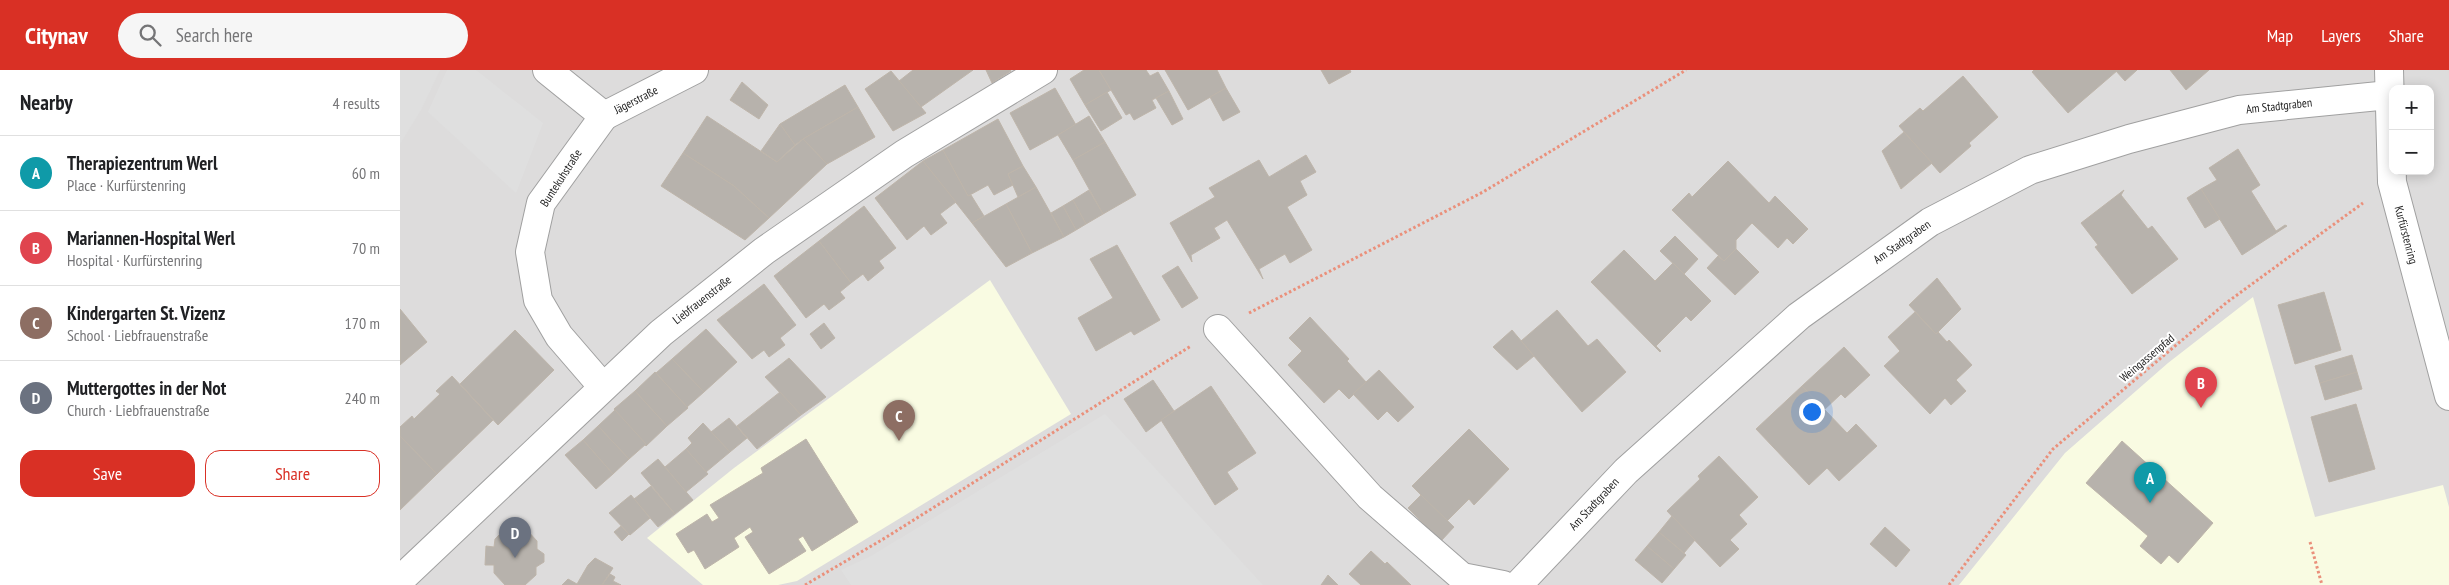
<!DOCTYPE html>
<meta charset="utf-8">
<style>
:root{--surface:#fff;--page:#f6f6f6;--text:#202124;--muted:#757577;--line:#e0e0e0;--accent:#d93025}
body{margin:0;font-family:"PT Sans Narrow",sans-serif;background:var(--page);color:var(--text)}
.controls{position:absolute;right:15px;top:15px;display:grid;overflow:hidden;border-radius:10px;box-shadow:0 2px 12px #0003}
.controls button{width:45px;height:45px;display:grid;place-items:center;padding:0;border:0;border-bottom:1px solid var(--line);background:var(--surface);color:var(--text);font:25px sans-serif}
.you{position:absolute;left:1411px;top:341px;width:18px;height:18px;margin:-12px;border:4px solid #fff;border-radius:50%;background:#1a73e8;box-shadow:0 0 0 8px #1a73e833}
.badge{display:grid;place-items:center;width:32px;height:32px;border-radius:50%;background:var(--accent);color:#fff;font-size:16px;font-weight:700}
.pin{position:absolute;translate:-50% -41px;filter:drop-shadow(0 1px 2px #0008)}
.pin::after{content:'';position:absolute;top:26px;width:18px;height:15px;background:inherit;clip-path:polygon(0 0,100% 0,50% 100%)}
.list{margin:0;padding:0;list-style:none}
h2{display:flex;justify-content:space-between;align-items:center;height:65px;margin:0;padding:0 20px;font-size:21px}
h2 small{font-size:16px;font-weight:400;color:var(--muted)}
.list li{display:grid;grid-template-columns:32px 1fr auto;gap:15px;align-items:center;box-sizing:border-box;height:75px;padding:0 20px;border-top:1px solid var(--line)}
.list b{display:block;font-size:19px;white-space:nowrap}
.list p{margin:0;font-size:16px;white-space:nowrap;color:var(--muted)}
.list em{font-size:16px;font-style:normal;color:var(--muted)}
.actions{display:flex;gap:10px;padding:15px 20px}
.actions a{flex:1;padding:11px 0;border:1px solid var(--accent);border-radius:15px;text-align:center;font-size:18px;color:var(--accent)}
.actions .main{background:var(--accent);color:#fff}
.icon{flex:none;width:28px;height:28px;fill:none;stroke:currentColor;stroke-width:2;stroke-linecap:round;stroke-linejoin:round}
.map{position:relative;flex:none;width:2049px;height:515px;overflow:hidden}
header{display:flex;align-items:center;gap:30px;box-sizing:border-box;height:70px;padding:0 25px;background:var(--accent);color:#fff}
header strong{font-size:24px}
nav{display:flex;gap:28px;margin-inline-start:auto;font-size:18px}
.search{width:350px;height:45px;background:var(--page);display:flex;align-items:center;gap:12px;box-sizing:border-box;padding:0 18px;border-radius:28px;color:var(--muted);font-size:19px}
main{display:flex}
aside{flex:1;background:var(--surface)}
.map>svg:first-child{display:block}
.residential{fill:#dddcdc;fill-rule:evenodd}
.education{fill:#f9fbe2}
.parking{fill:#dfdfdf}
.building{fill:#b7b2ac;stroke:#beb5aa}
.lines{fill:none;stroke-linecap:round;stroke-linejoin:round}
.minor-casing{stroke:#a0a0a0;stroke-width:30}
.path{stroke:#ea907b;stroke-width:3;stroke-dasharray:2.5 2.5;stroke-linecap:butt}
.minor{stroke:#fff;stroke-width:28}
.labels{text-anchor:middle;stroke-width:4;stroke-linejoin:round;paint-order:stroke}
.street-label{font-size:12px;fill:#1f1f1f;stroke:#fff}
</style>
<header>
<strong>Citynav</strong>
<div class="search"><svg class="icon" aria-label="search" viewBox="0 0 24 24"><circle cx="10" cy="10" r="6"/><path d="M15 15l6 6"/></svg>Search here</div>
<nav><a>Map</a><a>Layers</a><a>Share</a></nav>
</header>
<main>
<aside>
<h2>Nearby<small>4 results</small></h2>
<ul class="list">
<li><span class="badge" style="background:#0f9aa8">A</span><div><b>Therapiezentrum Werl</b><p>Place · Kurfürstenring</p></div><em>60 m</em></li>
<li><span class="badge" style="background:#e0444e">B</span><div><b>Mariannen-Hospital Werl</b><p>Hospital · Kurfürstenring</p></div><em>70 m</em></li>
<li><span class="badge" style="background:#8d6e63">C</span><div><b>Kindergarten St. Vizenz</b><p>School · Liebfrauenstraße</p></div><em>170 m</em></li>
<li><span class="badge" style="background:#6b7280">D</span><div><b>Muttergottes in der Not</b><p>Church · Liebfrauenstraße</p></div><em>240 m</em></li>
</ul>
<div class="actions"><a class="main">Save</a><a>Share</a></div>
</aside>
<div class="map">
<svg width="2049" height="515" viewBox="0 0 2049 515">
<rect width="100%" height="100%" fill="#eeece6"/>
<path class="residential" d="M0,0H2049V515H0ZM1993,19H2030V101H1993Z"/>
<g class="education">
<path d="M590,210L671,344L397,511L378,515H303L247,468L334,398Z"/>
<path d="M1853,227L1915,447L2043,415L2049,437V515H1559L1665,383L1768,293Z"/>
</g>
<g class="parking">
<path d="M0,0H40L21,40L0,74Z"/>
<path d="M47,0H76L143,53L116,123L28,42Z"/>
<path d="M705,344L863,515H451L441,500L471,486Z"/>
</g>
<g class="building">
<path d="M513,0H573L521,37L499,11Z"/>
<path d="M586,0H610L611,1L592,13Z"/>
<path d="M684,0H699L711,20L685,35L670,9Z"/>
<path d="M699,0H746L750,6L758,2L769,21L752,30L756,38L734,50L730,43L726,45Z"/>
<path d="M765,0H817L826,18L788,40Z"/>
<path d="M921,0H950L951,2L929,14Z"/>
<path d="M1634,0H1718L1668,43L1632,2Z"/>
<path d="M1718,0H1737L1725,11L1716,1Z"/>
<path d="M1770,0H1809L1786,20Z"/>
<path d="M491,1L526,43L493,61L465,19Z"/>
<path d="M1563,6L1598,47L1569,73L1571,76L1540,103L1499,56L1520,38L1523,41Z"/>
<path d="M342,12L368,35L359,49L330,30Z"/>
<path d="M445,15L458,37L403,69L395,75L380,54Z"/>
<path d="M655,18L676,55L630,80L610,43Z"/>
<path d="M826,18L840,42L823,51L810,27Z"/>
<path d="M769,21L783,49L772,55L756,28Z"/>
<path d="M707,22L722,48L701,61L685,35Z"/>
<path d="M458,37L475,67L427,94L403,69Z"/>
<path d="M307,46L377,92L403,69L427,94L369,148L334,116L283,83Z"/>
<path d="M689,46L705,72L673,90L658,65Z"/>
<path d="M598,49L623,96L608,104L613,115L594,125L588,115L568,126L543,80Z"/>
<path d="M380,54L395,75L377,92L361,81Z"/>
<path d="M1504,62L1532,93L1501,119L1482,81Z"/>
<path d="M705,72L736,125L703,144L673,90Z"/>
<path d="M1838,79L1860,115L1851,121L1876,161L1885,155L1887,156L1842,185L1801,119L1817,110L1809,98Z"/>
<path d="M543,80L568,126L571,125L584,146L572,153L523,91Z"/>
<path d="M283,83L334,116L369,148L345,170L261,116Z"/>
<path d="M906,85L916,102L900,111L907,125L887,137L912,180L890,193L885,184L859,199L863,209L827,150L814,158L820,168L791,185L792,192L770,153L815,127L809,118L859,90L869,107Z"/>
<path d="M523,91L556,132L540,144L547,153L531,165L524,156L507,170L475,128Z"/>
<path d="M1328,91L1369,133L1375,126L1408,159L1393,174L1387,168L1378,178L1352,153L1336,170V179L1324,191L1272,140L1289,123L1292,127Z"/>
<path d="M623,96L636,117L618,127L608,104Z"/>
<path d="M636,117L664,167L632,183L606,134Z"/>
<path d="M1801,119L1820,149L1805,158L1787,128Z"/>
<path d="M689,120L703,144L686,154L673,130Z"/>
<path d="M1724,120L1721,125L1748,159L1752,156L1778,189L1732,224L1695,177L1698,175L1681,153Z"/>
<path d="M673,130L686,154L676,160L663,136Z"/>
<path d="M606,134L632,183L606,197L572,153Z"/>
<path d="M464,136L496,178L479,191L484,198L468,211L463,204L451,213L419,171Z"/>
<path d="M663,136L676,160L664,167L651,143Z"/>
<path d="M1275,166L1298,189L1284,204L1260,181Z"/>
<path d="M419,171L451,213L440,222L445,228L429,240L424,234L406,248L374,206Z"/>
<path d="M717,175L760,250L734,265L731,261L696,281L678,248L713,228L690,189Z"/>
<path d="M1336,179L1359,202L1335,225L1307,198L1318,186L1324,191Z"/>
<path d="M1224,180L1255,211L1273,193L1311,231L1291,251L1286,246L1256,276L1261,281L1260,282L1191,212Z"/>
<path d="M778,196L798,228L782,238L762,206Z"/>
<path d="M1537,208L1561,239L1536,264L1509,235Z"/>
<path d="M364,214L396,255L380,268L385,275L369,287L364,280L352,289L317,250Z"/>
<path d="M1924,222L1941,280L1895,294L1878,235Z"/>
<path d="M0,239L27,272L0,295Z"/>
<path d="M1157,240L1188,276L1197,269L1226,302L1182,342L1121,271Z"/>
<path d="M1515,242L1536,264L1538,262L1547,272L1549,270L1572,295L1556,310L1566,321L1551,335L1545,328L1530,344L1484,296L1500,281L1488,267Z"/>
<path d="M910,247L949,289L947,291L966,312L949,329L939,319L924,333L888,295L902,281L889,268Z"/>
<path d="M424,253L435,268L421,279L410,264Z"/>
<path d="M306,259L337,292L304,322L272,289Z"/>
<path d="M115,260L154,300L98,355L60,314Z"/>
<path d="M1112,260L1134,286L1117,300L1093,277Z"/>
<path d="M1444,277L1470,305L1445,328L1441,324L1424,340L1402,316Z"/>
<path d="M1952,285L1957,302L1920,313L1915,296Z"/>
<path d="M389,288L426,327L401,345L365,307Z"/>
<path d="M272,289L304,322L287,337L256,303Z"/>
<path d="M979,300L1014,337L998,352L987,341L978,350L953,324Z"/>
<path d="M255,302L288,338L267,356L235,321Z"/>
<path d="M1957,302L1962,319L1925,330L1920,313Z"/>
<path d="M52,306L93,350L37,404L0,366V357L12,346L14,349L40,324L36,321Z"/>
<path d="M753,310L774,341L746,362L724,329Z"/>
<path d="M811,316L856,383L827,402L838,419L815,435L761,350Z"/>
<path d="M1402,316L1447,363L1456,354L1477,376L1439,411L1427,398L1409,415L1356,359Z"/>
<path d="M235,321L267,356L246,376L214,339Z"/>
<path d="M380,322L401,345L357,379L337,356Z"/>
<path d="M1956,334L1975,399L1929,412L1911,347Z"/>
<path d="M215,340L246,374L229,389L198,356Z"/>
<path d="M329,348L347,368L330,382L311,362Z"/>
<path d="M303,353L330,382L306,402L286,379L292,373L288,368Z"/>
<path d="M198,356L229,389L213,404L183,370Z"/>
<path d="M1069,359L1109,399L1074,435L1069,429L1047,451L1012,416Z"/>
<path d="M0,366L37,404L0,440Z"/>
<path d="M406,369L458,452L412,481L403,466L398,469L406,481L369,504L345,467L353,462L350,457L334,468L339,477L305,499L294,480L288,483L276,464L307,444L312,452L319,448L310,435L363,403L361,398Z"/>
<path d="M183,370L213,404L196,419L165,385Z"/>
<path d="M1722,371L1813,453L1778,493L1769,485L1761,494L1740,476L1748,466L1686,413Z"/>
<path d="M286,379L308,404L286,422L265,397Z"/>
<path d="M1319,386L1358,427L1339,445L1347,454L1330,470L1339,479L1320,497L1267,441L1300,409L1298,406Z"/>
<path d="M258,389L293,430L275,444L241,403Z"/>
<path d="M251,416L275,444L258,457L234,429Z"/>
<path d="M231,425L250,448L230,465L209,443Z"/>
<path d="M1021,425L1054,457L1041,471L1008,438Z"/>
<path d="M1272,446L1295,470L1284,483L1259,462Z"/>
<path d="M221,456L229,464L222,471L214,462Z"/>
<path d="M107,457L125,458L137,471V479L144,484V492L136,497V505L125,515H105L94,503V495H85L86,476L94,477L95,469Z"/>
<path d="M1485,457L1510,480L1496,497L1470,474Z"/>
<path d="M1259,462L1286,485L1274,499L1247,476Z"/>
<path d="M1247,476L1274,499L1262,513L1235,490Z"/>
<path d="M971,481L985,494L987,492L1011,515H961L949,504Z"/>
<path d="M195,488L213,498L202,515H162L168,509L177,514L188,495Z"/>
<path d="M210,504L215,507L213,511L221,515H202Z"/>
<path d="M928,505L938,515H921Z"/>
</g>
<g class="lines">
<defs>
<g id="minor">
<path d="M147,0L204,46L141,133L130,182L138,230L159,266L203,317"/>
<path d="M1989,0L1992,112L2049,326"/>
<path d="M204,46L294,0"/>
<path d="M818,259L970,427L1062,507L1103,515"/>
<path d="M0,510L261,263L364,181L504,84L643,0"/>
<path d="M1118,515L1226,401L1399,246L1530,152L1630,100L1729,69L1839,40L1989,25"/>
</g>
</defs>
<use href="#minor" class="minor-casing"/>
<g class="path">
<path d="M849,243L1083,122L1286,0"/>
<path d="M1910,472L1922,515"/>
<path d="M405,515L485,468L791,276"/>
<path d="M1549,515L1653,379L1826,233L1963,133"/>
</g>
<use href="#minor" class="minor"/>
</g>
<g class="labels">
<g class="street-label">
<text transform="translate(236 30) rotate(-27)" y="4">Jägerstraße</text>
<text transform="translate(1879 36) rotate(-6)" y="4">Am Stadtgraben</text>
<text transform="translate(161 108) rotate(-57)" y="4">Buntekuhstraße</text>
<text transform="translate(2006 165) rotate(75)" y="4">Kurfürstenring</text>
<text transform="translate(1502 172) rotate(-35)" y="4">Am Stadtgraben</text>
<text transform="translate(302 230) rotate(-38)" y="4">Liebfrauenstraße</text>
<text transform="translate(1747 288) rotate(-40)" y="4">Weingassenpfad</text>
<text transform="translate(1194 434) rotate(-47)" y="4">Am Stadtgraben</text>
</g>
</g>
</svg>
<div class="controls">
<button>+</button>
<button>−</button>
</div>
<div class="you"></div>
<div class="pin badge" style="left:1750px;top:433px;background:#0f9aa8">A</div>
<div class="pin badge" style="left:1801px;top:338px;background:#e0444e">B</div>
<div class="pin badge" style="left:499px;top:371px;background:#8d6e63">C</div>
<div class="pin badge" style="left:115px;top:488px;background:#6b7280">D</div>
</div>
</main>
